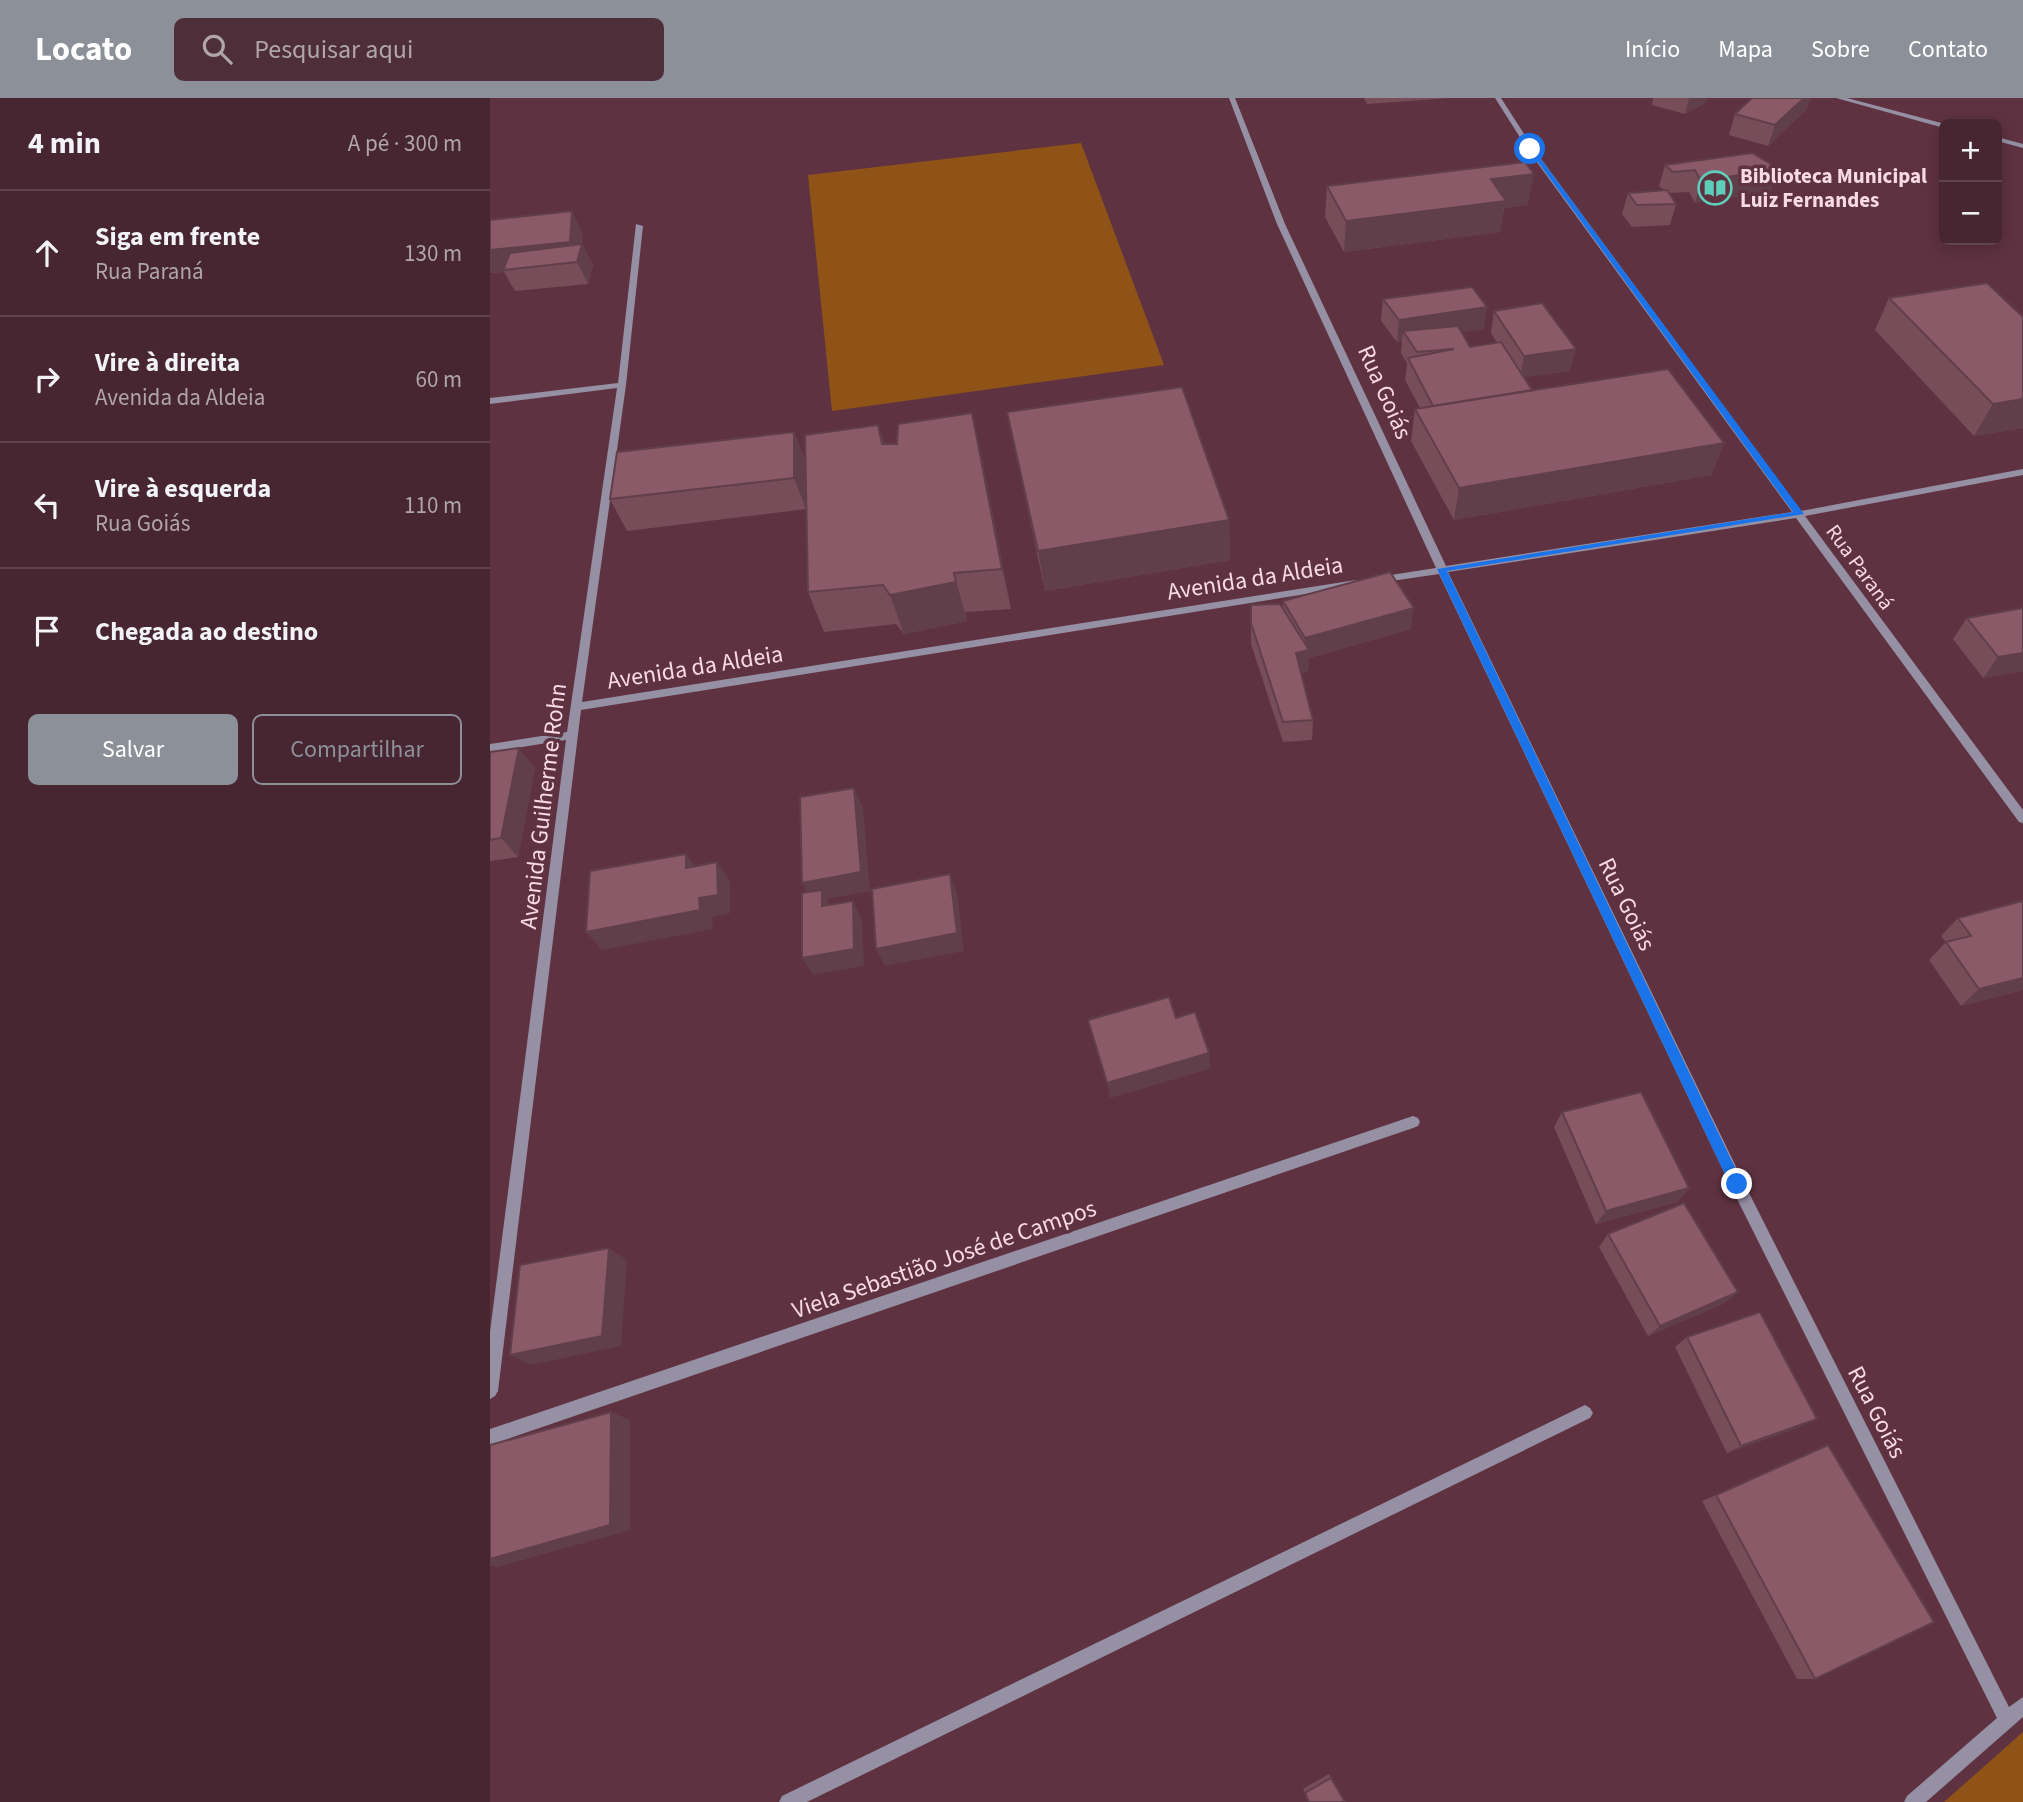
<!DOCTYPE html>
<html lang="pt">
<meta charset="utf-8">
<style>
:root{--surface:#472631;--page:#4e2e39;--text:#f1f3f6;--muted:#b0a5ab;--line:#5f434d;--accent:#8c9099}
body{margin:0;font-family:"Source Sans 3",sans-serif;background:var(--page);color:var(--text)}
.controls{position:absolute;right:21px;top:21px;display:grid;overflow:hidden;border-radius:10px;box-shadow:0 4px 18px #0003}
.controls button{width:63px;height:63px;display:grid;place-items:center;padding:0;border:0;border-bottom:2px solid var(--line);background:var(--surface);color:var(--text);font:35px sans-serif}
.stop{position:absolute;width:21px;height:21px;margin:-16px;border:5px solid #1a73e8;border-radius:50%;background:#fff}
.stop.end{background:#1a73e8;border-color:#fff;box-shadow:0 2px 7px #0008}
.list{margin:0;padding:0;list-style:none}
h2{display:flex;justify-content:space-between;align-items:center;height:91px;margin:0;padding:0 28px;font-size:30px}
h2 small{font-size:23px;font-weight:400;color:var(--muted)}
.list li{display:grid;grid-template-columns:46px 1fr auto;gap:21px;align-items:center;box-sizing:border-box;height:126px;padding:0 28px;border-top:2px solid var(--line)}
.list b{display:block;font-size:26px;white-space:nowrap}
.list p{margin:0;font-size:23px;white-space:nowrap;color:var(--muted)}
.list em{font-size:23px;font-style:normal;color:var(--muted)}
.actions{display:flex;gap:14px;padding:21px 28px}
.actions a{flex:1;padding:16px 0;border:2px solid var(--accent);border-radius:10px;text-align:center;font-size:24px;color:var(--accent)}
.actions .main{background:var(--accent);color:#fff}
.icon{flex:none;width:38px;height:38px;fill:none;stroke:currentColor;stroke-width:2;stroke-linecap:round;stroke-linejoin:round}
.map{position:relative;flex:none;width:1533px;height:1704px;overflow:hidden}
header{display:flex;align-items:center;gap:42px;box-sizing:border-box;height:98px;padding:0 35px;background:var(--accent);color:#fff}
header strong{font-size:33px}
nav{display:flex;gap:38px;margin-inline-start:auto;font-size:24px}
.search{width:490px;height:63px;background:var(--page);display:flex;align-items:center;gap:18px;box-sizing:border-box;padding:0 24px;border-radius:10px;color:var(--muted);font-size:26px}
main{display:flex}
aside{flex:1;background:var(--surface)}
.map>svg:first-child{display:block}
.green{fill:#8f5318}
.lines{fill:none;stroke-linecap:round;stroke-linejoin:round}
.minor{fill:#9690a4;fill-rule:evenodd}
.wall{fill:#784d5a}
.shaded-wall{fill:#613f4a}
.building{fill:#8b5a69;stroke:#613f4a;stroke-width:2}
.route{fill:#1a73e8}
.labels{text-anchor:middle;stroke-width:7;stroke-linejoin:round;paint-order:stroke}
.far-poi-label{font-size:21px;font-weight:bold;fill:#f8dae2;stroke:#5f3241;text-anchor:start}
.far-street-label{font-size:21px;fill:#f8dae2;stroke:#5f3241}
.street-label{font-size:24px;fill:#f8dae2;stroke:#5f3241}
</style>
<header>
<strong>Locato</strong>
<div class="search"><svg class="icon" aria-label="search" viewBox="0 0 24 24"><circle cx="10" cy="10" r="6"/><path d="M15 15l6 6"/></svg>Pesquisar aqui</div>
<nav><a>Início</a><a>Mapa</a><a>Sobre</a><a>Contato</a></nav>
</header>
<main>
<aside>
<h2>4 min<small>A pé · 300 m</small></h2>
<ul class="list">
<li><svg class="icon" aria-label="ahead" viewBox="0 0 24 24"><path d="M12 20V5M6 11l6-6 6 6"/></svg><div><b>Siga em frente</b><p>Rua Paraná</p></div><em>130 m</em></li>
<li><svg class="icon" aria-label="right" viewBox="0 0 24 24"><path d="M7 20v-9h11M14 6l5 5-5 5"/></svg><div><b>Vire à direita</b><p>Avenida da Aldeia</p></div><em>60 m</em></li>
<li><svg class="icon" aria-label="left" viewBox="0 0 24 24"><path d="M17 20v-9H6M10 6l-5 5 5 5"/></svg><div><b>Vire à esquerda</b><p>Rua Goiás</p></div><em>110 m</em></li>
<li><svg class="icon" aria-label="arrive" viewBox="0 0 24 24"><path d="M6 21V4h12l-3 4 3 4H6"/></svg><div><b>Chegada ao destino</b></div></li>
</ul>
<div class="actions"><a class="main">Salvar</a><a>Compartilhar</a></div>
</aside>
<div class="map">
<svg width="1533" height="1704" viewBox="0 0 1533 1704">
<rect width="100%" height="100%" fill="#5f3241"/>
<g class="green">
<path d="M591,45L674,267L342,313L318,77Z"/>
<path d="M1533,1634V1704H1454Z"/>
</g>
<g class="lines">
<g class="minor">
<path d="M739,0H745L795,126L956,468L1302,414L1038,52L1005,0H1011L1043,50L1311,413L1533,371V377L1315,418L1533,712V725L1529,724L1306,420L958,474L1252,1081L1519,1609L1533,1599V1619L1436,1704H1414L1417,1698L1507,1620L1242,1091L949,476L888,485L883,482L888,479L946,470L787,126Z"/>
<path d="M1346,0H1357L1455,26L1454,30Z"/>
<path d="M1507,39L1533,46V50L1507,43Z"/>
<path d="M146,126L153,128L136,287L92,604L866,482L871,485L866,488L91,612L8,1293L5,1298L0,1301V1234L76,642L0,654V646L77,634L127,290L0,306V300L128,285Z"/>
<path d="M923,1018L928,1020L930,1024L928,1028L923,1030L0,1347V1331Z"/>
<path d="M1095,1307L1100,1310L1103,1315L1100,1320L317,1704H289L292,1698Z"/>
</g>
</g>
<g class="wall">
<path d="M874,0H960L877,6Z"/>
<path d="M1163,0H1217L1215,5L1195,16L1162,7Z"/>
<path d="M1262,0H1321L1316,12L1278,48L1239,37L1245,16Z"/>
<path d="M1262,55L1281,93L1205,105L1199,94L1179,95L1186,106L1180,127L1142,129L1132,116L1138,95L1174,92L1169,88L1175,67Z"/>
<path d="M837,88L1038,107L1014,110L1010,134L854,154L835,119Z"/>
<path d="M92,134V146L103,167L98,186L25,193L14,174L0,175Z"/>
<path d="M1399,200L1533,219V330L1484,338L1385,232Z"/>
<path d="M893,201L997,209L993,231L971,234L980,249L1007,245L1001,235L1004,213L1080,273L1034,279L1042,292L1222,377L964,422L921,343L925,311L930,310L915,282L917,265L911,255L912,243L907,244L891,223Z"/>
<path d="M517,314L739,422L740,462L555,493Z"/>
<path d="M388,327L394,346L491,356L521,511L475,514L477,523L414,536L406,526L334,534L318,494L316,381V411L137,433L120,401L304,334L316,365Z"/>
<path d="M793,503L921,531L819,560L818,573L811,575L823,622L822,642L793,644L761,546V507L793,511Z"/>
<path d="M1533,510V573L1493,580L1463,541L1477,520Z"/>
<path d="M0,654L45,670L28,759L0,763Z"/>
<path d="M1533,805V892L1471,908L1439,862L1456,844L1451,838L1468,820Z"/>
<path d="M1072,1014L1199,1090L1187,1104L1106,1126L1064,1029Z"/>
<path d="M1118,1136L1235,1205L1158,1238L1109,1149Z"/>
<path d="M1197,1239L1310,1329L1237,1355L1185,1249Z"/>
<path d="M1321,1354L1325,1581H1307L1212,1403Z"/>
<path d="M839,1676L841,1680L819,1704L813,1691Z"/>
</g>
<g class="shaded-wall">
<path d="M1199,0H1217L1215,5L1195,16Z"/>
<path d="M1314,0H1321L1316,12L1278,48L1285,27Z"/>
<path d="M1289,71L1281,93L1205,105L1211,83Z"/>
<path d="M1044,76L1038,107L1014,110L1010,134L854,154L856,123L1001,81Z"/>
<path d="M82,113L92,134L91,149L92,146L103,167L98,186L87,164L13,172L14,174L0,175V152Z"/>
<path d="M997,209L993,231L919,242L913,233L912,243L907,244L909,222Z"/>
<path d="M1086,251L1080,273L1030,280L1034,258Z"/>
<path d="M1533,301V330L1484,338L1503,306Z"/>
<path d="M482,315L491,356L521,511L512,471Z"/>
<path d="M304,334L316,366V411L304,380Z"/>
<path d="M1234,345L1222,377L964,422L969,390Z"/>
<path d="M739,422L740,462L555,493L548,453Z"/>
<path d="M464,475L477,523L414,536L400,497Z"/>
<path d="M924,510L921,531L819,560L818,573L805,576L806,555L815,553V540Z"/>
<path d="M1533,555V573L1493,580L1508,559Z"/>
<path d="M29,650L45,670L28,759L11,740Z"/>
<path d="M364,690L373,710L380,793L337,801L342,811V826L323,804L312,785Z"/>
<path d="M196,756L209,774L196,770Z"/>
<path d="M227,764L240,783V815L222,819L223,831L112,852L96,834L209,800Z"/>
<path d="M460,776L467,795L474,853L395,868L386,851Z"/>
<path d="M363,803L372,822L374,868L323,877L312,860Z"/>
<path d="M1533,880V892L1471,908L1489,891Z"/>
<path d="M719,955L720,971L620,1000L617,985Z"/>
<path d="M1199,1090L1187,1104L1106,1126L1116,1113Z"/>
<path d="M119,1150L137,1162L131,1248L41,1267L20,1257Z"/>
<path d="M1248,1194L1235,1205L1158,1238L1170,1228Z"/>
<path d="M121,1314L140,1322V1432L8,1469L0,1468V1461Z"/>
<path d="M1327,1321L1310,1329L1237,1355L1251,1348Z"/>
</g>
<g class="building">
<path d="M1262,0H1314L1285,27L1245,16Z"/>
<path d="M1262,55L1289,71L1211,83L1205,72L1183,74L1175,67Z"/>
<path d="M1035,64L1044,76L1001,81L1016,103L856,123L837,88Z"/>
<path d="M1177,92L1186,106L1147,107L1138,95Z"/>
<path d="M82,113L80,144L0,152V122Z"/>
<path d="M92,146L87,164L13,172L20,155Z"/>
<path d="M1497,185L1533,219V301L1503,306L1399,200Z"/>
<path d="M982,189L997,209L909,222L893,201Z"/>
<path d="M1052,205L1086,251L1034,258L1004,213Z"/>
<path d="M968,228L980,249L1011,244L1042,292L943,308L918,260L964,251L927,254L913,233Z"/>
<path d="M1178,271L1234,345L969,390L925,311Z"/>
<path d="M692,289L739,422L548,453L517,314Z"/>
<path d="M482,315L512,471L464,475L466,484L400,497L393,487L318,494L315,337L388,327L392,346H407L408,326Z"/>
<path d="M304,334V380L120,401L127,354Z"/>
<path d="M900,474L924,510L815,540L793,503Z"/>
<path d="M790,506L819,552L806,555L823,622L793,624L761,525V507Z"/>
<path d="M1533,510V555L1508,559L1477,520Z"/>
<path d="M29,650L11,740L0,742V654Z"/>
<path d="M364,690L371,774L312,785L310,699Z"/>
<path d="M196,756V770L227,764L228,797L209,800L210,812L96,834L100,773Z"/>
<path d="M460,776L467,835L386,851L382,791Z"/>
<path d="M332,792V808L363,803L364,851L312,860V795Z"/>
<path d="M1532,803L1533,805V880L1489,891L1456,844L1481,838L1468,820Z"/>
<path d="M679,899L686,920L705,914L719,955L617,985L598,922Z"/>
<path d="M1151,994L1199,1090L1116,1113L1072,1014Z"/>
<path d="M1194,1105L1248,1194L1170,1228L1118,1136Z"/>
<path d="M119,1150L112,1238L20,1257L30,1167Z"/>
<path d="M1270,1214L1327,1321L1251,1348L1197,1239Z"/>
<path d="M121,1314L120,1427L0,1461V1347Z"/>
<path d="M1338,1347L1444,1524L1325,1581L1226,1397Z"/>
<path d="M841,1680L855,1704H819L815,1695Z"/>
</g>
<path class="route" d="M1037,49H1042L1314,416L957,473L1251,1082V1091L1247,1092L1242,1091L947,471L1303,414Z"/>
<defs>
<symbol id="library-ring" viewBox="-11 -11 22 22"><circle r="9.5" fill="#5f3241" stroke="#5dceb9" stroke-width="1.5"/><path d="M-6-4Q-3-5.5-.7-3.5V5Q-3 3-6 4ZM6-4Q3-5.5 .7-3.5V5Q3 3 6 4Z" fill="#5dceb9"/></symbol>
</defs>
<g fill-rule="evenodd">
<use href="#library-ring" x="1206" y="71" width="38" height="38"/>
</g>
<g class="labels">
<g class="far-poi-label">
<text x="1250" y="85">Biblioteca Municipal<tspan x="1250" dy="24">Luiz Fernandes</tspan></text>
</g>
<g class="far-street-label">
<text transform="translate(1370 469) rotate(54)" y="7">Rua Paraná</text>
</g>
<g class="street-label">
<text transform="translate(895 294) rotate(66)" y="8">Rua Goiás</text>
<text transform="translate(765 480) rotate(-9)" y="8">Avenida da Aldeia</text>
<text transform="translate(205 569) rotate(-9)" y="8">Avenida da Aldeia</text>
<text transform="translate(53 708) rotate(-83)" y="8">Avenida Guilherme Rohn</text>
<text transform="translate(1137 806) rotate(64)" y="8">Rua Goiás</text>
<text transform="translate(454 1161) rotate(-19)" y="8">Viela Sebastião José de Campos</text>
<text transform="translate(1387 1314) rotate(63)" y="8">Rua Goiás</text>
</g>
</g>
</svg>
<div class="controls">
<button>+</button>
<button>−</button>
</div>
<div class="stop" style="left:1040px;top:51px"></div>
<div class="stop end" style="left:1247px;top:1086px"></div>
</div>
</main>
